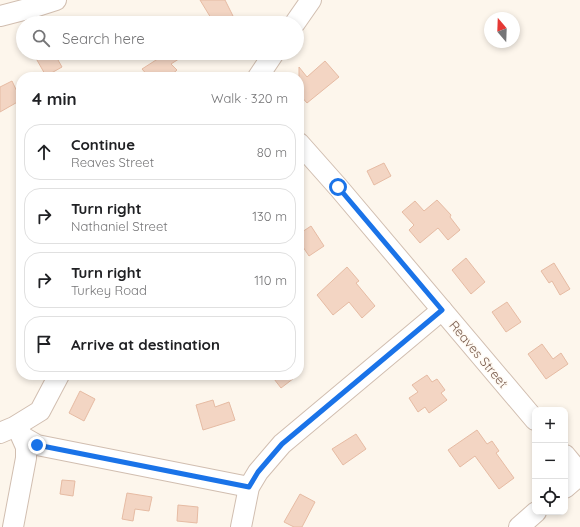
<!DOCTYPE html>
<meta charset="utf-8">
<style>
:root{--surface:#fff;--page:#f2f2f2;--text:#202124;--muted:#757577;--line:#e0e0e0}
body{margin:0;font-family:Quicksand,sans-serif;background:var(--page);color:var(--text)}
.controls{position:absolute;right:12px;bottom:12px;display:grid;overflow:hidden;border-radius:8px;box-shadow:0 2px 6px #0003}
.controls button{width:36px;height:36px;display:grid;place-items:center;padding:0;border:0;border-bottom:1px solid var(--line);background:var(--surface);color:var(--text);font:20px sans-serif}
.compass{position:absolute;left:484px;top:12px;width:36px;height:36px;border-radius:50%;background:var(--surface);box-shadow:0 2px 6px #0003;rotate:341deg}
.stop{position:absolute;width:12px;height:12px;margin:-9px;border:3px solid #1a73e8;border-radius:50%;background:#fff}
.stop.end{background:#1a73e8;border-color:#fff;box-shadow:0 1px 4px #0008}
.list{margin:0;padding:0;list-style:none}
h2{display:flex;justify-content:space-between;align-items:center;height:52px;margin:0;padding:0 16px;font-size:17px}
h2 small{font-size:13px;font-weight:400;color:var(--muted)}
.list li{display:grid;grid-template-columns:26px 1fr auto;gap:12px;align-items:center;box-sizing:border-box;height:56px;margin:0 8px 8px;padding:0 8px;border:1px solid var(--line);border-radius:16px}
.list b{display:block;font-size:15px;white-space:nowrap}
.list p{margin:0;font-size:13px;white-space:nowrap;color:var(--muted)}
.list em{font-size:13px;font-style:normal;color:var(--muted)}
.icon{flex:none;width:22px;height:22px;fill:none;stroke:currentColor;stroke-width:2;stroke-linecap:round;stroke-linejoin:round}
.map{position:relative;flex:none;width:580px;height:527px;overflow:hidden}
.search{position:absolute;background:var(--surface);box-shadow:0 2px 6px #0003;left:16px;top:16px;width:288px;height:44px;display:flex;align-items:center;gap:10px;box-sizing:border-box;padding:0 14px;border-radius:22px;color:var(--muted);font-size:15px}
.panel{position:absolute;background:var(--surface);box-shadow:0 2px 6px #0003;left:16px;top:72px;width:288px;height:308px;border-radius:16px}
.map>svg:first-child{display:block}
.building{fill:#f3d5c3;stroke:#e6bba3}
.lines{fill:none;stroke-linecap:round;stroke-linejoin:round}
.minor-casing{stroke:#d1beb0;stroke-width:22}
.minor{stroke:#fff;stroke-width:20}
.route{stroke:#1a73e8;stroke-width:5}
.labels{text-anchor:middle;stroke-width:3;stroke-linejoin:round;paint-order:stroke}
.street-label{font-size:13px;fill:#7a5c4d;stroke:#fffaf3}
</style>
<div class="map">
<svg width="580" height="527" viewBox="0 0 580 527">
<rect width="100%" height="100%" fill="#fdf6ec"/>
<g class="building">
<path d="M200,0H225L233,16L218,23H214Z"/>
<path d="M33,53H54L62,67L46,76Z"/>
<path d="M167,53H188L171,64L177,70L169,77H149L142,69Z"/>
<path d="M325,61L339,77L307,103L299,94V67L307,77Z"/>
<path d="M12,81L21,100L0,112V87Z"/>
<path d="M384,163L391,176L374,185L367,171Z"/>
<path d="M437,200L451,215L450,217L460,230L448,240L438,228L420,243L409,230L414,225L402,212L415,201L424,211Z"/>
<path d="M311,226L324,246L309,256L299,241V234Z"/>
<path d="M466,258L485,282L471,294L452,270Z"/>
<path d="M554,263L570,289L560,295L552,281L549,283L541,271Z"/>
<path d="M347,267L359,281L356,283L375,306L362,318L349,302L333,315L317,295Z"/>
<path d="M507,302L521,322L506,332L492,312Z"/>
<path d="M542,344L553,359L561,353L568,364L546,379L528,354Z"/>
<path d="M271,375H298L281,388Z"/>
<path d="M427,375L432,382L437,379L445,390L441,393L447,400L429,413L425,407L418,412L409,398L418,392L412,385Z"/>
<path d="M80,391L95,399L84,421L69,413Z"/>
<path d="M213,400L215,407L229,402L235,420L203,430L196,405Z"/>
<path d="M477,430L487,444L492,441L499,451L496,453L514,478L499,489L475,456L460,467L448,450Z"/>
<path d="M356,434L366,449L343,465L332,449Z"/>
<path d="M62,480L75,481L73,496L60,494Z"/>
<path d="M127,493L152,497L149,511L135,509L133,521L122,519Z"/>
<path d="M300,494L315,502L302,527H294L284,522Z"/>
<path d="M178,505L198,507L197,523L177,521Z"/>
</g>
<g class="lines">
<defs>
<g id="minor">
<path d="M0,16L31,8L56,0"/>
<path d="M295,23L311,0"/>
<path d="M258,77L274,53"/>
<path d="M299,143L338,187L535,420"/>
<path d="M17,426L23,437L37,445L249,487"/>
<path d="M0,433L14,427L40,411L59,375"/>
<path d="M565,455L580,473"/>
<path d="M565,488L580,475"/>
<path d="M13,527L26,458V447L18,429"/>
<path d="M241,527L249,487L258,472L282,444L442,310"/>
<path d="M519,527L536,512"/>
</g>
</defs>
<use href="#minor" class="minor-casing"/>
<use href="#minor" class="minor"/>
</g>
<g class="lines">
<path class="route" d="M37,445L249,487L258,472L282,444L442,310L338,187"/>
</g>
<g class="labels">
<g class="street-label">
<text transform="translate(479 354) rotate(50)" y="5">Reaves Street</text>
</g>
</g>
</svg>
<div class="controls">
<button>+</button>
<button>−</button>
<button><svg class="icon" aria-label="locate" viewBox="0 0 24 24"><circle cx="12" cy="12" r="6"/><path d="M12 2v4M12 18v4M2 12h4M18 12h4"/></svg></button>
</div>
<svg class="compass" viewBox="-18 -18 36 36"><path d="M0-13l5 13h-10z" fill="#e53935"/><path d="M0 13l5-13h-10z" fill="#757577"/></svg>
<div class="stop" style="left:338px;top:187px"></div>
<div class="stop end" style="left:37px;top:445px"></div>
<div class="search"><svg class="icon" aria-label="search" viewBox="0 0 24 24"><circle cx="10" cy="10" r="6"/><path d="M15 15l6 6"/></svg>Search here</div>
<section class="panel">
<h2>4 min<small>Walk · 320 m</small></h2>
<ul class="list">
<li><svg class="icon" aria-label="ahead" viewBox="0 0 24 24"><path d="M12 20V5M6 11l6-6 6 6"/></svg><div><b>Continue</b><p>Reaves Street</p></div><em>80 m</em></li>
<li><svg class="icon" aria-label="right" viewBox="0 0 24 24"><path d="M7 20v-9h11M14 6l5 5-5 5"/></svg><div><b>Turn right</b><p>Nathaniel Street</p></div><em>130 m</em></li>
<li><svg class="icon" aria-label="right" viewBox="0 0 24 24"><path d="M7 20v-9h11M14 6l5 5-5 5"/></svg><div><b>Turn right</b><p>Turkey Road</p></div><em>110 m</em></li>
<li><svg class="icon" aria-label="arrive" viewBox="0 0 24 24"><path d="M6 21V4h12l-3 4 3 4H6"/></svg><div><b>Arrive at destination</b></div></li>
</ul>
</section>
</div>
